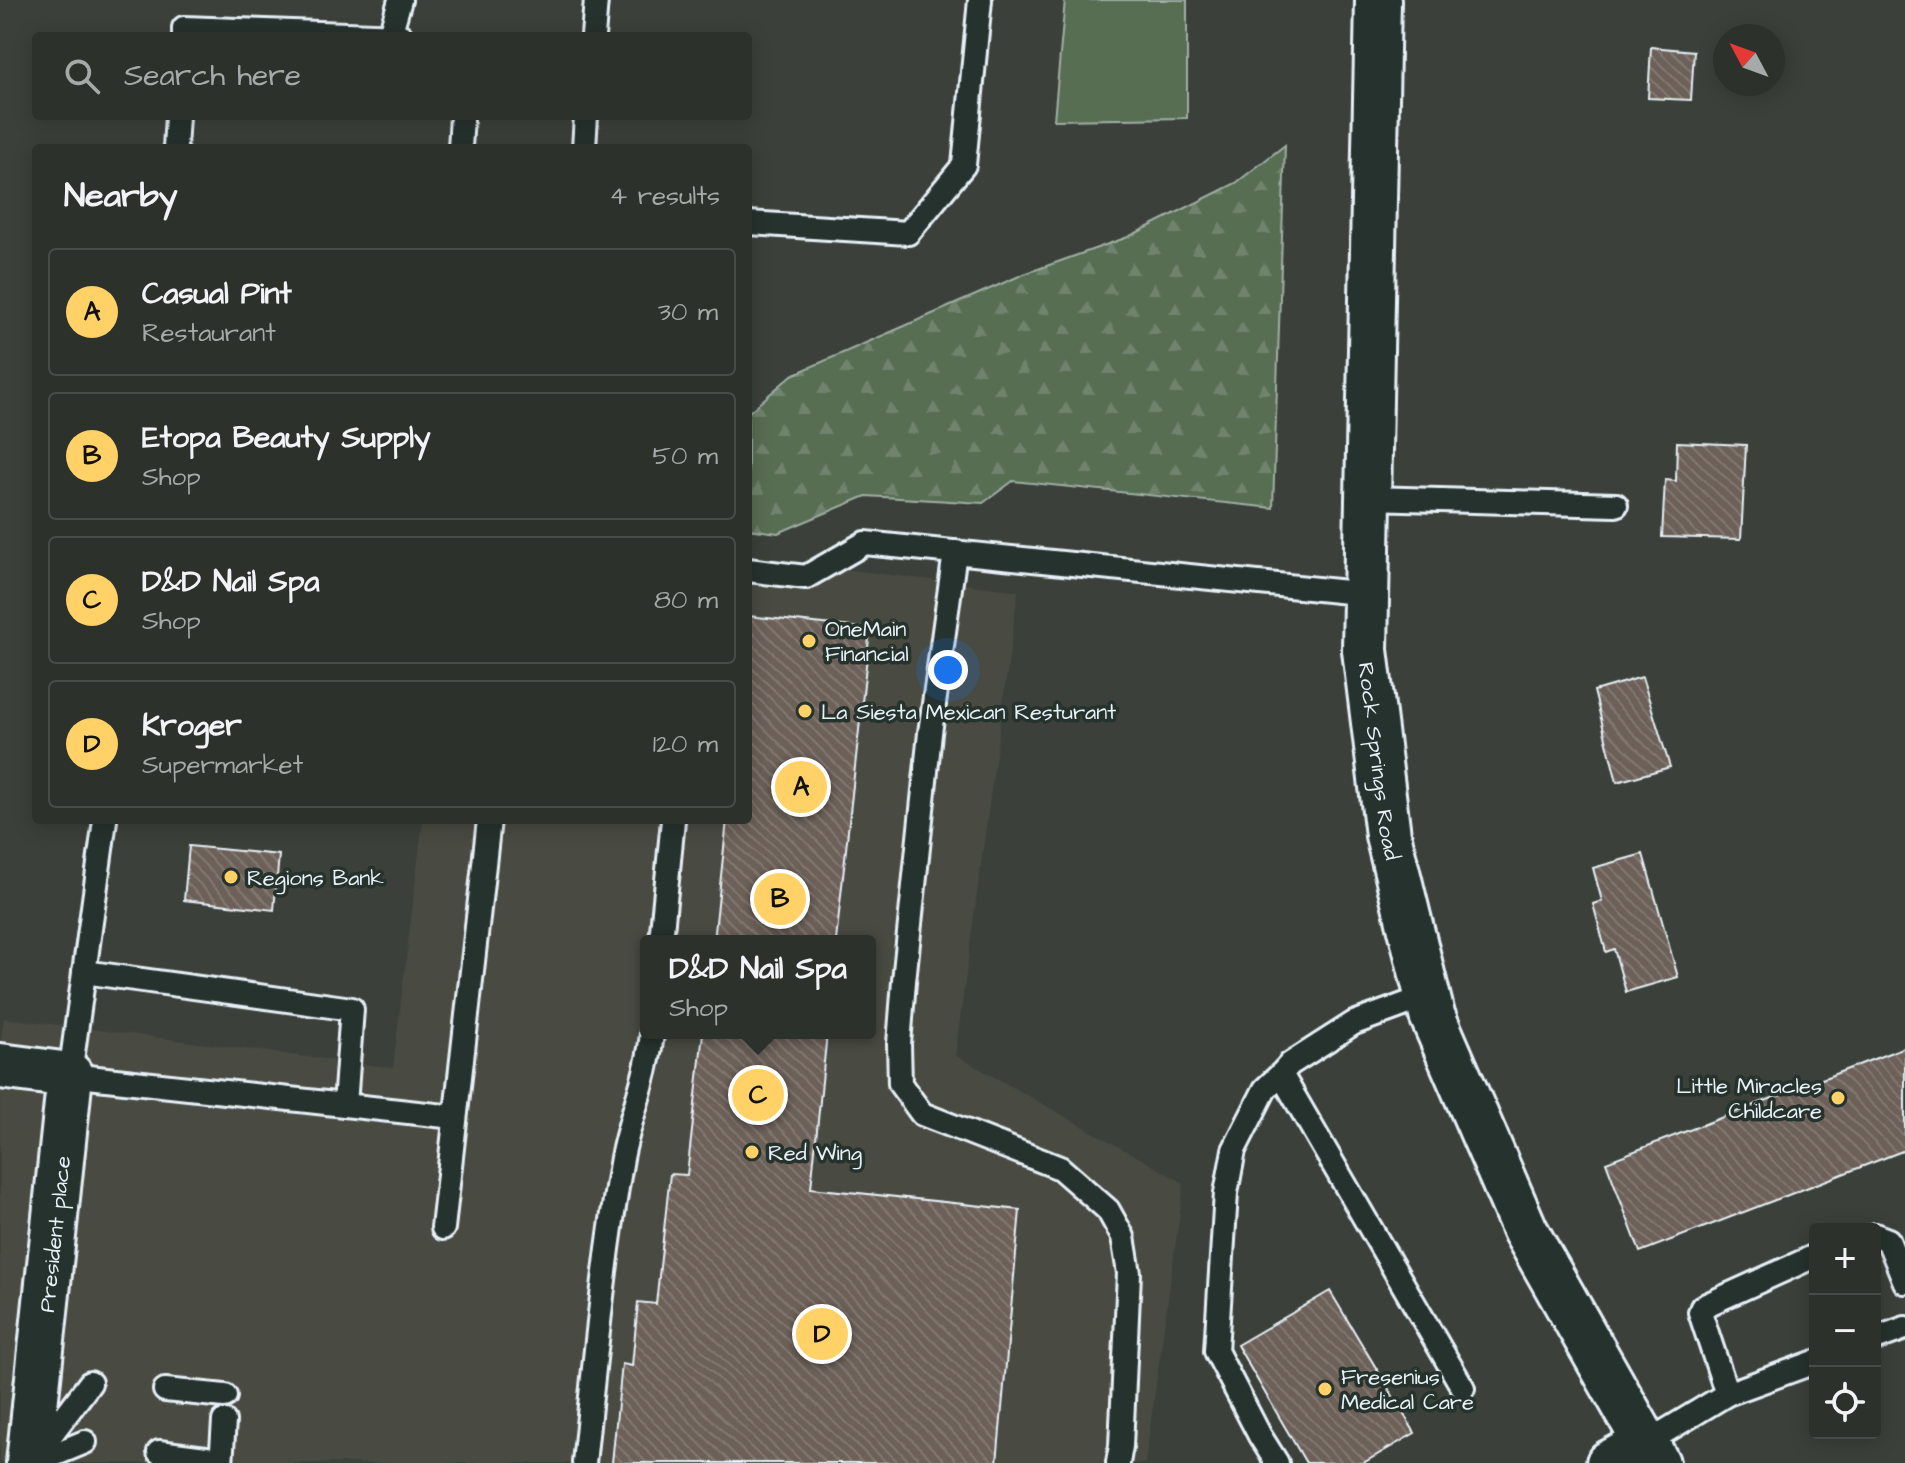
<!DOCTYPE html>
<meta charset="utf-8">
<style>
:root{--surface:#2c312c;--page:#383d38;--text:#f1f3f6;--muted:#a6a9a9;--line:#484c48;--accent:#ffd166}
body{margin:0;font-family:"Architects Daughter",sans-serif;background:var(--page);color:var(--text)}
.controls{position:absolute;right:24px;bottom:24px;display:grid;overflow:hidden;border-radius:8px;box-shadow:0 4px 20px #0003}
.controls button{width:72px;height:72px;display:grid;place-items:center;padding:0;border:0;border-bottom:2px solid var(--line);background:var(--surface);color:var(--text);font:40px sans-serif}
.compass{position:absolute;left:1713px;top:24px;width:72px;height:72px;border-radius:50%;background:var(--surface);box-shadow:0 4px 20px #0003;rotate:311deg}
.you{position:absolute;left:948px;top:670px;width:28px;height:28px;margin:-20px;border:6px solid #fff;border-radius:50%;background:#1a73e8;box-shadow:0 0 0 12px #1a73e833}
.badge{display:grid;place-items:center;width:52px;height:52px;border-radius:50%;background:var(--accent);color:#111;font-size:26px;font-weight:700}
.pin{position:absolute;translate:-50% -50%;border:4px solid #fff;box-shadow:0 2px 8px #0006}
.popup{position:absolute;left:640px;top:935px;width:236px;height:104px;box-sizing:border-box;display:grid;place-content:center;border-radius:8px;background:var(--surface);filter:drop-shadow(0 2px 6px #0005);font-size:26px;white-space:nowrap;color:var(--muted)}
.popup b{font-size:30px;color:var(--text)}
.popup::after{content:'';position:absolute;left:50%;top:100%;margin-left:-16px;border:16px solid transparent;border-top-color:var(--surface)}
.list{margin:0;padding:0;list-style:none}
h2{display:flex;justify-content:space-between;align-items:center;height:104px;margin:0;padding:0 32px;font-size:34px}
h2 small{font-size:26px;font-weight:400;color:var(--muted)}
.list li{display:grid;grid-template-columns:52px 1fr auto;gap:24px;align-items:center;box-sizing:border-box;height:128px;margin:0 16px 16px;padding:0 16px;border:2px solid var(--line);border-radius:8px}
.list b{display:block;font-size:30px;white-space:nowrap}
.list p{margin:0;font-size:26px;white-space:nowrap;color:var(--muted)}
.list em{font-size:26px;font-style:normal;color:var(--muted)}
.icon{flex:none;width:44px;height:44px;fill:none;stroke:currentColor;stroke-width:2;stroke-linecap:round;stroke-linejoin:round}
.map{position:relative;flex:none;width:1905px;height:1463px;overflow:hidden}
.search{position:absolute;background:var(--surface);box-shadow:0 4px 20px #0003;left:32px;top:32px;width:720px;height:88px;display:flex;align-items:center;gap:20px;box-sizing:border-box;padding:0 28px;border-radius:8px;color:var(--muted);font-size:30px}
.panel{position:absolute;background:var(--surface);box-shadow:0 4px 20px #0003;left:32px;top:144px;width:720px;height:680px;border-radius:8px}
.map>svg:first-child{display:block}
.built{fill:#4a4b43;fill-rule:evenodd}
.forest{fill:url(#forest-firs);stroke:#a0b0a6;stroke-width:2}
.park{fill:#586e53;stroke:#a0b0a6;stroke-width:2}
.building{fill:url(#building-back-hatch);stroke:#e8f1f8;stroke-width:2}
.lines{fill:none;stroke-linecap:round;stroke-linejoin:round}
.service-casing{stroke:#e8f1f8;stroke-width:28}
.minor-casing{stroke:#e8f1f8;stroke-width:50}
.tertiary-casing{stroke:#e8f1f8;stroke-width:50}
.service{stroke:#26332d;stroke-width:22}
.minor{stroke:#26332d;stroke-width:44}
.tertiary{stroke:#26332d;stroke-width:44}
.poi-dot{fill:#ffd166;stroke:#26332d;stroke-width:3}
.labels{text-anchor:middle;stroke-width:7;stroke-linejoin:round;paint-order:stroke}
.poi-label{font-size:22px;fill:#e8f1f8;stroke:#26332d;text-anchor:start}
.street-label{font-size:22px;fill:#e8f1f8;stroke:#26332d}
</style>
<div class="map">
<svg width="1905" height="1463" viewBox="0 0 1905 1463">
<defs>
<pattern id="forest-firs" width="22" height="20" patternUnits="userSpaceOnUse" patternTransform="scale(2)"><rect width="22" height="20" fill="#586e53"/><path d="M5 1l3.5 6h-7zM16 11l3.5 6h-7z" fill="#70836c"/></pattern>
<pattern id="building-back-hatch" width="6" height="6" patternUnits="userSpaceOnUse" patternTransform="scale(2)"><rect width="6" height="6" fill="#6c6158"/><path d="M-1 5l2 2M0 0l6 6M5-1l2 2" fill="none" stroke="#817871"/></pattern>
</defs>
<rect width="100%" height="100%" fill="#3b413a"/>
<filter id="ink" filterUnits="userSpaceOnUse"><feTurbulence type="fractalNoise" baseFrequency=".0125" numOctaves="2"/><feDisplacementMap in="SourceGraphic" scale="16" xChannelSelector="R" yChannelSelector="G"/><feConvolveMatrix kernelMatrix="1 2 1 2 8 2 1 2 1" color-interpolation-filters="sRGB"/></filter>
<g filter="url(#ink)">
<path class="built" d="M748,557L1018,591L955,1055L1184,1183L1145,1463H0V1047L4,1018L393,1068L423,820H748ZM646,941H870V1033H646Z"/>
<path class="forest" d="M1285,145L1273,508L1013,481L983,503L866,496L778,533L748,529V413L792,375L1024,274L1128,237L1236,183Z"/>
<path class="park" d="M1065,0H1187V118L1054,120Z"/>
<g class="building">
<path d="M1651,47L1694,51L1691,100L1648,98Z"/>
<path d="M1677,442L1746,445L1741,539L1662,537L1665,480L1676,481Z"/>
<path d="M748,616L870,629L836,941H714L727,820H748Z"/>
<path d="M1642,677L1670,767L1617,782L1594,691Z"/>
<path d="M189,846L279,855L274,910L184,900Z"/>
<path d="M1643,854L1678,977L1626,992L1614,949L1606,952L1593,904L1602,901L1593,868Z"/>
<path d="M703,1033H827L811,1188L1020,1210L997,1463H612L622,1364L632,1366L638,1302L656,1304L670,1174L687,1175Z"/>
<path d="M1905,1047V1150L1640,1252L1606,1162Z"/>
<path d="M1330,1291L1415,1433L1363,1463H1306L1237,1345Z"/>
</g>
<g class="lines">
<defs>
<g id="service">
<path d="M390,35L400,0"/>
<path d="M184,36V28L401,36"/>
<path d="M593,36L596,0"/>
<path d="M175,148L177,116"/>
<path d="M460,148L462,116"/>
<path d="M584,148L586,116"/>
<path d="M748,223L908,233L964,165L980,0"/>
<path d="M1370,498L1616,505"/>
<path d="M955,552L930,733L904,981L899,1044L900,1084L922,1114L1060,1168L1108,1210L1123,1237L1129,1273L1121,1446L1118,1463"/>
<path d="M748,570L806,577L865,543L1367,594"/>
<path d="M105,820L70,1075L454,1117"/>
<path d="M661,941L673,820"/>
<path d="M84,972L352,1009L345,1105"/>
<path d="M1428,996L1354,1023L1290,1064L1281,1074L1463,1388"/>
<path d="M443,1228L489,820"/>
<path d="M1875,1235L1888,1240L1905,1282"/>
<path d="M1875,1339L1905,1328"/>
<path d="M165,1390L225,1396"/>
<path d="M1727,1394L1700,1312L1702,1307L1815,1256"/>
<path d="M1646,1443L1727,1394L1815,1362"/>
<path d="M38,1452L90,1383"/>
<path d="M159,1452L221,1460"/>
<path d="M34,1463L85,1442"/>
<path d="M221,1463L224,1421"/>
<path d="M584,1463C595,1361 604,1259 622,1158C630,1116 648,1076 652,1033"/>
<path d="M1277,1463L1260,1436L1216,1351L1226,1193L1234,1150L1265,1089L1281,1074"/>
</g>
<g id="minor">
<path d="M0,1066L70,1075L29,1463"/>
<path d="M1609,1463L1646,1443"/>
</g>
<g id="tertiary">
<path id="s1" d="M1378,0L1365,650L1388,835L1432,1015L1525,1230L1657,1463"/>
</g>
</defs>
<use href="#service" class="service-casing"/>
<use href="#minor" class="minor-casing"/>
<use href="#tertiary" class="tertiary-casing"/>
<use href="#service" class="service"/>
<use href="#minor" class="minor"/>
<use href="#tertiary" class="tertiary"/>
</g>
</g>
<g class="poi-dot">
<circle cx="809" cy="641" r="8"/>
<circle cx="805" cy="711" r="8"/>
<circle cx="231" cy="877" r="8"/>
<circle cx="1838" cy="1098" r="8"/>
<circle cx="752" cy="1152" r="8"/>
<circle cx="1325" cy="1389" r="8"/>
</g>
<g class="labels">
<g class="poi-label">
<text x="825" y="636">OneMain<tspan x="825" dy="25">Financial</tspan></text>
<text x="821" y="719">La Siesta Mexican Resturant</text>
<text x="247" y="885">Regions Bank</text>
<text x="1822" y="1093" text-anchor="end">Little Miracles<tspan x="1822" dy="25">Childcare</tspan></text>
<text x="768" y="1160">Red Wing</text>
<text x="1341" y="1384">Fresenius<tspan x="1341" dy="25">Medical Care</tspan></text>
</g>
<g class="street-label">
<text dy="8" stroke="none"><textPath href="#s1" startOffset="762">Rock Springs Road</textPath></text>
<text transform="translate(54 1234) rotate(-84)" y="8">President place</text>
</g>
</g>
</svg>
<div class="controls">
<button>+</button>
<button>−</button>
<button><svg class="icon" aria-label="locate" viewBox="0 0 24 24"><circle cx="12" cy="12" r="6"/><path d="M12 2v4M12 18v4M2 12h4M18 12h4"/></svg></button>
</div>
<svg class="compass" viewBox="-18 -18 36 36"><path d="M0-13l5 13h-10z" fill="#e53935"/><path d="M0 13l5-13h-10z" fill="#a6a9a9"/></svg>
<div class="you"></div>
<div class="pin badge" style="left:801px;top:787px">A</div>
<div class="pin badge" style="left:780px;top:899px">B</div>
<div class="pin badge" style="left:758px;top:1095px">C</div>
<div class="popup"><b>D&amp;D Nail Spa</b>Shop</div>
<div class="pin badge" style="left:822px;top:1334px">D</div>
<div class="search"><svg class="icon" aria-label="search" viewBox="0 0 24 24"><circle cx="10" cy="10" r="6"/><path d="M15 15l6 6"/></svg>Search here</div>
<section class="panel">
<h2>Nearby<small>4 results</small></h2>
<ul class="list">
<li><span class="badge">A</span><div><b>Casual Pint</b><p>Restaurant</p></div><em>30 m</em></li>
<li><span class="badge">B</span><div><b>Etopa Beauty Supply</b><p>Shop</p></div><em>50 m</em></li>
<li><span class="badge">C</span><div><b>D&amp;D Nail Spa</b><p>Shop</p></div><em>80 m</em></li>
<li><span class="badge">D</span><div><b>Kroger</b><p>Supermarket</p></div><em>120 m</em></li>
</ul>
</section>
</div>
